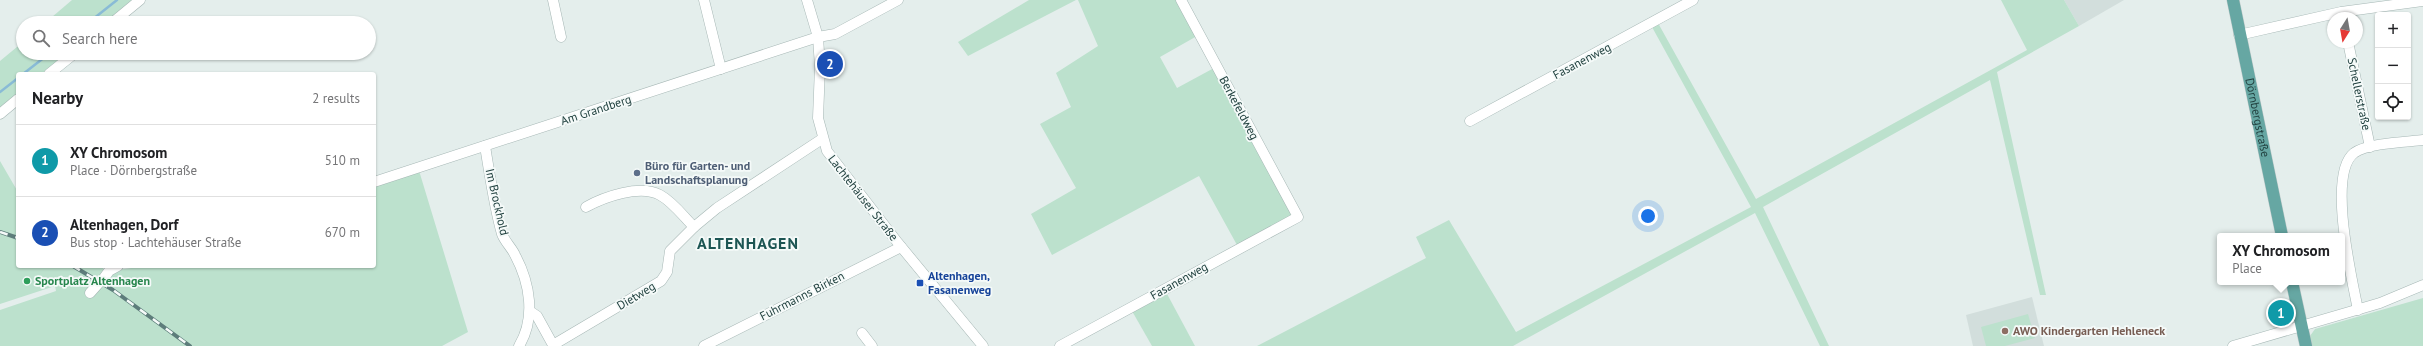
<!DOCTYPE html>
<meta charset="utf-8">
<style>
:root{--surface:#fff;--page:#f2f2f2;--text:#202124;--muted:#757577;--line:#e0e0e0;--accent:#d93025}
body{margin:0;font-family:"PT Sans",sans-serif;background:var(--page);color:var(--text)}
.controls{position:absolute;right:12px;top:12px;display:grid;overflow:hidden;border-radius:4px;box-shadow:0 1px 3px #0004}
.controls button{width:36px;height:36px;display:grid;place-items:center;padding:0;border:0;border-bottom:1px solid var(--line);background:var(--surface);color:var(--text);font:20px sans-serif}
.compass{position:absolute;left:2327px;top:12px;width:36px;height:36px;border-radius:50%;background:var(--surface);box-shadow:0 1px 3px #0004;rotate:191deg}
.you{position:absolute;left:1648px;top:216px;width:14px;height:14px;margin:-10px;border:3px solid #fff;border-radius:50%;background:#1a73e8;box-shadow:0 0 0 6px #1a73e833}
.badge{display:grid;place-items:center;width:26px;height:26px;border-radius:50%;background:var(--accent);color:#fff;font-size:13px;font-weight:700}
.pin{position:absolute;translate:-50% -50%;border:2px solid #fff;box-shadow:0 1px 4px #0006}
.popup{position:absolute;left:2217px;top:233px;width:128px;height:52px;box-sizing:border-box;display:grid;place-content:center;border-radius:4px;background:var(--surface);filter:drop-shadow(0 1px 3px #0005);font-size:13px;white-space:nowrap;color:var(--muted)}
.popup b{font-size:15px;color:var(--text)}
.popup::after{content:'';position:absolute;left:50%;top:100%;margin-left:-8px;border:8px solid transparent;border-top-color:var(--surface)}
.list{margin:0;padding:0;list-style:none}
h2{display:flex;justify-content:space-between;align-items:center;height:52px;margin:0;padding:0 16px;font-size:17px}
h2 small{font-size:13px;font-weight:400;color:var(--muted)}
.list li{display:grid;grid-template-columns:26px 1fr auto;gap:12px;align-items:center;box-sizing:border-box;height:72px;padding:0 16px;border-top:1px solid var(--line)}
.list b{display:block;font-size:15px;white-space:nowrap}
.list p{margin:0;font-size:13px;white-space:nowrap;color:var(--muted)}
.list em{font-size:13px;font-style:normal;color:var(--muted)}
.icon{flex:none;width:22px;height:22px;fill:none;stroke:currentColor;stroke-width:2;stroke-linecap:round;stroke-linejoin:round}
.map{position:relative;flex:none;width:2423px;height:346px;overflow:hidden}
.search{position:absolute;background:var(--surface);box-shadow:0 1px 3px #0004;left:16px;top:16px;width:360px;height:44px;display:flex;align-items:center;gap:10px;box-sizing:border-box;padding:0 14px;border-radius:22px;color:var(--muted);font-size:15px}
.panel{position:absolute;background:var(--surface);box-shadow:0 1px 3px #0004;left:16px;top:72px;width:360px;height:196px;border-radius:4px}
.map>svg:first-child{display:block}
.built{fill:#d2dedc}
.green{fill:#bce1cd}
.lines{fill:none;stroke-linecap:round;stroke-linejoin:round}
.stream{stroke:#89bbd6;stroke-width:2.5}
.minor-casing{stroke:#a6b7b5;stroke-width:11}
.major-casing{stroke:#c1caca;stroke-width:13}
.minor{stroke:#fff;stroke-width:10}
.major{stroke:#66a7a3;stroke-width:12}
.rail-casing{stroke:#5d7d7b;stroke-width:4}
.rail{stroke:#f5faf9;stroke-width:2.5;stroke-dasharray:8;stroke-linecap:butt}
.service-dot{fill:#5c6f8a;stroke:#f5faf9;stroke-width:1.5}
.leisure-dot{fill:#2e9e5b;stroke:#f5faf9;stroke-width:1.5}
.transit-dot{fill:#1a4fb4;stroke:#f5faf9;stroke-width:1.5}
.education-dot{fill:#8d6e63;stroke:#f5faf9;stroke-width:1.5}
.labels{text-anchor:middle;stroke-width:3.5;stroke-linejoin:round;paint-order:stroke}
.street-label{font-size:12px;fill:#224240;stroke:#f5faf9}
.service-label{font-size:12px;font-weight:bold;fill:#4e5e75;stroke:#f5faf9;text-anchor:start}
.transit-label{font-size:12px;font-weight:bold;fill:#164399;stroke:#f5faf9;text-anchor:start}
.leisure-label{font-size:12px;font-weight:bold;fill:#27864d;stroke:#f5faf9;text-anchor:start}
.education-label{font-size:12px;font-weight:bold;fill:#785e54;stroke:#f5faf9;text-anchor:start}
.district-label{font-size:16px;font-weight:bold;letter-spacing:1px;fill:#1c5553;stroke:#f5faf9}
</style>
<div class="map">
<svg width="2423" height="346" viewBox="0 0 2423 346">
<rect width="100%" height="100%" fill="#e4eeec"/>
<g class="built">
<path d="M2064,0H2124L2079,26Z"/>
<path d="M2032,297L2044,346H1973L1966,315Z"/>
</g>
<g class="green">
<path d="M72,0H138L109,23H45Z"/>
<path d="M1029,0H1076L968,56L958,42Z"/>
<path d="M1078,0H1177L1197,36L1160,57L1177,88L1214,68L1292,215L1237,245L1199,176L1052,255L1031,214L1076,188L1040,124L1071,107L1056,73L1098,46Z"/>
<path d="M2001,0H2064L2079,26L1997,72L2046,295H2040L1990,80L1763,207L1829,346H1820L1755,213L1513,346H1257L1426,258L1416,237L1449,220L1516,332L1751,207L1652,27L1658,23L1756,199L2027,50Z"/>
<path d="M23,42V53H70L43,74H18V94L0,108V61Z"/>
<path d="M0,161L18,192V266H102L105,272L144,266H374V180L417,164L468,332L442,346H0V310L56,291L55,286L0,304Z"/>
<path d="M1166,292L1195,346H1152L1132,311Z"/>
<path d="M2423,298V346H2312L2310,336L2315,329Z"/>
<path d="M2028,314L2035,338L2005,346H1986L1981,327Z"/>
</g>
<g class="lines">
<g class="stream">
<path d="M88,23L117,0"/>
<path d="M23,74L50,53"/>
<path d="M0,92L18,78"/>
</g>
<defs>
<g id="minor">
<path d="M553,0L561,37"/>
<path d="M704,0L721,69"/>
<path d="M807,0L818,37L820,67L818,118L827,151L898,243L983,346"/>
<path d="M112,23L140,0"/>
<path d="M2239,35L2341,12L2423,1"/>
<path d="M2348,42L2370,147"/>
<path d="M49,74L75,53"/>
<path d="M0,114L18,99"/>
<path d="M1470,121L1693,0"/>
<path d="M485,146C490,176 494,206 502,234C505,242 512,248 515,255C530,283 536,318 519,346"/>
<path d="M374,182L818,37L835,34L898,0"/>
<path d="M586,207C604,197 640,184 660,195C673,202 683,216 694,227"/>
<path d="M104,278L109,271L118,266"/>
<path d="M90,293L98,284"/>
<path d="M2358,310C2352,279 2327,174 2354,153C2368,143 2406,142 2423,140"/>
<path d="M531,312L537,316L553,345L661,281L667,272L670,251L694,227L717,208L822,139"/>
<path d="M862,333L872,346"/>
<path d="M704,346L901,247"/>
<path d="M1060,346L1298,217L1181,0"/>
<path d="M2233,346L2380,303L2423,285"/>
</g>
<g id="major">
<path id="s1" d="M2233,0L2282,236"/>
<path d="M2292,282L2306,346"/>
</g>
</defs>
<use href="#minor" class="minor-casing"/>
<use href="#major" class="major-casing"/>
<use href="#minor" class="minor"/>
<use href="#major" class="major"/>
<defs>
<g id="rail">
<path d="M0,232L18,238"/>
<path d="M73,266L113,290L190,346"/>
</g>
</defs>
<use href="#rail" class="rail-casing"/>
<use href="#rail" class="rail"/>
</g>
<circle class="service-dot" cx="637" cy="173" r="4"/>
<circle class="leisure-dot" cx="27" cy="281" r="4"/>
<rect class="transit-dot" x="916" y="279" width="8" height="8" rx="2"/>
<circle class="education-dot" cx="2005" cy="331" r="4"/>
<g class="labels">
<g class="street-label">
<text transform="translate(1582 61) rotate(-28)" y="4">Fasanenweg</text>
<text transform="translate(2359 94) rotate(78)" y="4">Schellerstraße</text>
<text transform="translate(1239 108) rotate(62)" y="4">Berkefeldweg</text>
<text transform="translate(596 110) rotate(-18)" y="4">Am Grandberg</text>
<text dy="4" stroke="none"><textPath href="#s1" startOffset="120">Dörnbergstraße</textPath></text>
<text transform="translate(863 198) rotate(52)" y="4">Lachtehäuser Straße</text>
<text transform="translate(497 202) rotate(77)" y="4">Im Brockhold</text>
<text transform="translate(1179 281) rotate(-29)" y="4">Fasanenweg</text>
<text transform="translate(636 296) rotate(-31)" y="4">Dietweg</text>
<text transform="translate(802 296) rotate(-27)" y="4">Fuhrmanns Birken</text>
</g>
<g class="service-label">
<text x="645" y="170">Büro für Garten- und<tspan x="645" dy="14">Landschaftsplanung</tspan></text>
</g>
<g class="transit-label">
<text x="928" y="280">Altenhagen,<tspan x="928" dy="14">Fasanenweg</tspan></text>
</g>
<g class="leisure-label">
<text x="35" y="285">Sportplatz Altenhagen</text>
</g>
<g class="education-label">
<text x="2013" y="335">AWO Kindergarten Hehleneck</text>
</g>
<g class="district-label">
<text x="748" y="249">ALTENHAGEN</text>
</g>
</g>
</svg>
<div class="controls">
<button>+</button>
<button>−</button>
<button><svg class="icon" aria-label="locate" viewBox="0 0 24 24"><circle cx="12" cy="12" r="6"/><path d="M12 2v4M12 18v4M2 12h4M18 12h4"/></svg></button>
</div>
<svg class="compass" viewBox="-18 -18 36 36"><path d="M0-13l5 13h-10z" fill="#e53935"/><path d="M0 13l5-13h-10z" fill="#757577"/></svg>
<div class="you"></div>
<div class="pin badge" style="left:2281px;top:313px;background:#0f9aa8">1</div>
<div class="popup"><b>XY Chromosom</b>Place</div>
<div class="pin badge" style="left:830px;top:64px;background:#1a4fb4">2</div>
<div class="search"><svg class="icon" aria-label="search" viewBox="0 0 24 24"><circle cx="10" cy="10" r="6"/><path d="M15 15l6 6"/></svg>Search here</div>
<section class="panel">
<h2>Nearby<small>2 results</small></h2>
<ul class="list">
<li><span class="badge" style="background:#0f9aa8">1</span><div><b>XY Chromosom</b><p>Place · Dörnbergstraße</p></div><em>510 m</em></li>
<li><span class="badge" style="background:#1a4fb4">2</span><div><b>Altenhagen, Dorf</b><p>Bus stop · Lachtehäuser Straße</p></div><em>670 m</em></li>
</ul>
</section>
</div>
